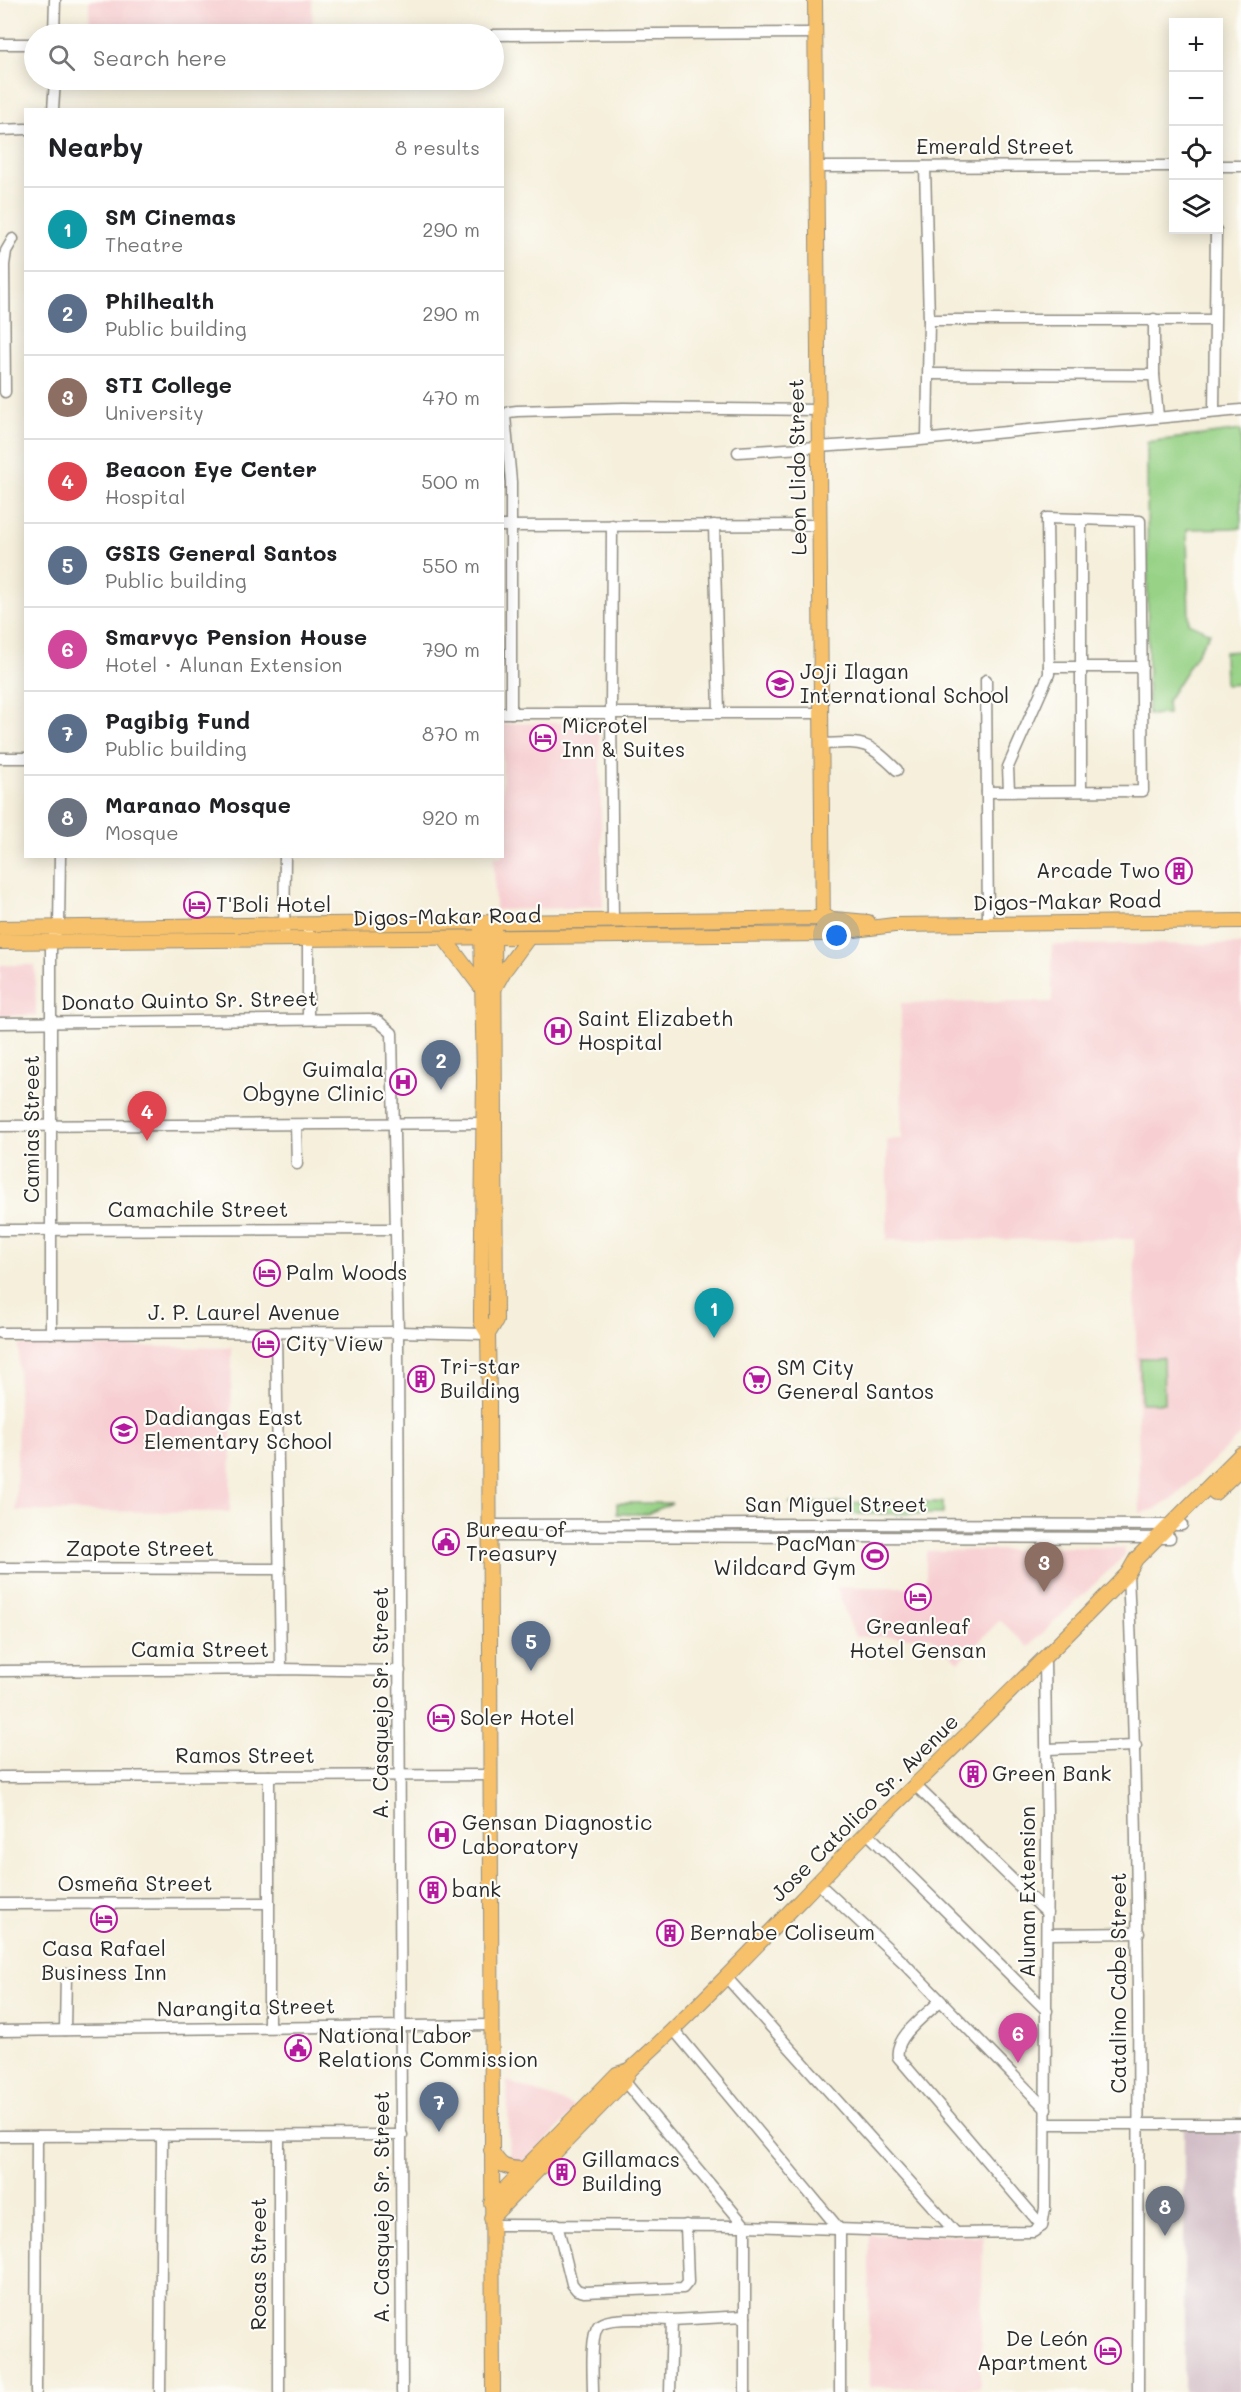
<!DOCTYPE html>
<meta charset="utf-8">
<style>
:root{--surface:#fff;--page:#f2f2f2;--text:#202124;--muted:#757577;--line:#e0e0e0;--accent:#0f766e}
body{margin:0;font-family:Mali,sans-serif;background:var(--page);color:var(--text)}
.controls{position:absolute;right:18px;top:18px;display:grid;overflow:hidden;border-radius:0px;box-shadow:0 3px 15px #0003}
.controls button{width:54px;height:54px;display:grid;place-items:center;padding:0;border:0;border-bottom:2px solid var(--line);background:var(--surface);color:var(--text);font:30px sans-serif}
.you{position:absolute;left:837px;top:936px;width:21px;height:21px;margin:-15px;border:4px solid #fff;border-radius:50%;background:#1a73e8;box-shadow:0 0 0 9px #1a73e833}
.badge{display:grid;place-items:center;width:39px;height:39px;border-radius:50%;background:var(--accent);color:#fff;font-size:20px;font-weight:700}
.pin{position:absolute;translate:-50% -50px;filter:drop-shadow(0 2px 3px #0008)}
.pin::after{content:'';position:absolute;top:32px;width:21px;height:18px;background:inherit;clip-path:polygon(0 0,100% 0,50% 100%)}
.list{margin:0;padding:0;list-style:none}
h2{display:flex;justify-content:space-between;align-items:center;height:78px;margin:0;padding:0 24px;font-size:26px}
h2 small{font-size:20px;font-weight:400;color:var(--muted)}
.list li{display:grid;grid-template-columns:39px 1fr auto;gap:18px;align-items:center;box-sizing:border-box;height:84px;padding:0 24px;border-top:2px solid var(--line)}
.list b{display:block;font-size:22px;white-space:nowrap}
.list p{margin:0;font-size:20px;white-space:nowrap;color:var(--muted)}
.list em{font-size:20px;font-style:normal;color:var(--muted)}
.icon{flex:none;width:33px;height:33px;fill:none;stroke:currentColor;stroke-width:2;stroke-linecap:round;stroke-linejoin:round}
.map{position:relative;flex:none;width:1241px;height:2392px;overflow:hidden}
.search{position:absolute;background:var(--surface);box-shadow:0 3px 15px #0003;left:24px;top:24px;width:480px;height:66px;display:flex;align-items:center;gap:15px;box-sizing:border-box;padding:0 21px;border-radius:33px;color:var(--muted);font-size:22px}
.panel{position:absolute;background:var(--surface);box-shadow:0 3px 15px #0003;left:24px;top:108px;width:480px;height:750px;border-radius:0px}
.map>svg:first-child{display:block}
.built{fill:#f7cfd2}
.industrial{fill:#d2bdc6}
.green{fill:#97d286;stroke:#617e58;stroke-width:1.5}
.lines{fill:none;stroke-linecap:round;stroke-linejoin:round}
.minor-casing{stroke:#908d83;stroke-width:13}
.major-casing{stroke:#908d83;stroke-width:16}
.minor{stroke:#fff;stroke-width:10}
.major{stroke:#f6c16b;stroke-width:14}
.labels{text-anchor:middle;stroke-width:4.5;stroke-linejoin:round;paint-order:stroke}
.street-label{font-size:21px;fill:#2b2b2b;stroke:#fdfcf7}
.poi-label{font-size:21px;fill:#2b2b2b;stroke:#fdfcf7;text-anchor:start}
</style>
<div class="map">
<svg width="1241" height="2392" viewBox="0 0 1241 2392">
<rect width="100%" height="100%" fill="#fdfcf7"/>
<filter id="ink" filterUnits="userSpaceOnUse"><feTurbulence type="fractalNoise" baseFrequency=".0167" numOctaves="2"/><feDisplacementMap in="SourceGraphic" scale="12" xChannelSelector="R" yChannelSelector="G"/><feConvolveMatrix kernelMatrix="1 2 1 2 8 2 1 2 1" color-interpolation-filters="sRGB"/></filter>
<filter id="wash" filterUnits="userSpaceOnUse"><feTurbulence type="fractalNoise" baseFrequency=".008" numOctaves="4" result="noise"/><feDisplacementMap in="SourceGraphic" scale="24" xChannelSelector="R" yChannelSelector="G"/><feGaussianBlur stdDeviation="1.35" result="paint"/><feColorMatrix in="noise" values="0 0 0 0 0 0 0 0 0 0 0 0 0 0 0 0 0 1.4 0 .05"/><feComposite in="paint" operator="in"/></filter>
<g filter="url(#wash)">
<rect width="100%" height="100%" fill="#f5efdb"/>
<g class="built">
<path d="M89,0H312L313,32L90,34Z"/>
<path d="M599,722L603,907L495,910L494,857L502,856L503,724Z"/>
<path d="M1241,944V1434L1176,1496L1156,1509L1140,1513L1134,1239L887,1240V1139H902L901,1003L1052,1002V945Z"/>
<path d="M0,965H35L36,1015L0,1016Z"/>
<path d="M19,1345L232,1348L230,1512L16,1511Z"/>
<path d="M1048,1547L1123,1548L1125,1555L1028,1647L1000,1620L959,1662L930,1637H855L836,1587H926V1551L1034,1550L1035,1553Z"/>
<path d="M507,2081L578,2108L520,2167L510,2164Z"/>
<path d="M869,2235L983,2236L980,2388L869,2387Z"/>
</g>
<rect class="industrial" x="1184" y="2128" width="57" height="264"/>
<g class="green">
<path d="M1241,430V528L1187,529L1189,623L1210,633L1167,701L1168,714L1148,715L1147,442Z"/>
<path d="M1241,651V684L1225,685L1224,652Z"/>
<path d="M1140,1358H1163L1164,1403H1141Z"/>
<path d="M943,1502V1514H813L789,1503Z"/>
<path d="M617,1503H672L647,1514H617Z"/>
<rect x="774" y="1528" width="181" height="3"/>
<path d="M985,1529L1135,1530V1533L985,1532Z"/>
</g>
</g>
<g filter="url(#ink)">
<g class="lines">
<defs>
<g id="minor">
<path d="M54,34L55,0"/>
<path d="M494,35L814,33"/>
<path d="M0,44H34"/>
<path d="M53,110L55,80"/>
<path d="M0,130L26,129"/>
<path d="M1218,166H1241"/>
<path d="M816,167L1174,166"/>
<path d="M925,167L929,320L927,439"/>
<path d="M1154,319V375L1158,416"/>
<path d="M929,320H1214"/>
<path d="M929,374L1154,375"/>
<path d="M5,392L4,265L6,251L13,239"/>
<path d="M1214,412L1216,230"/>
<path d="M738,452L910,441L1241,410"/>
<path d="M1081,519V791"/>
<path d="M612,525L611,712L613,921"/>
<path d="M714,525L719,712"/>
<path d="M502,526L819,525"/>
<path d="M1049,667H1142"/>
<path d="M986,680L988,924"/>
<path d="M502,713H822"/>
<path d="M511,713V482L505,416L509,412L517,411L623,408L818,410"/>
<path d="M822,744C864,742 866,740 897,770"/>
<path d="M0,758H26"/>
<path d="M987,792L1143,791L1140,521L1047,518L1049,674L1008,767L1009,791"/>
<path d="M308,924V1018"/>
<path d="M284,939L285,856"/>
<path d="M0,1023L370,1019L378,1021L392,1033L398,1332L402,2392"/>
<path d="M296,1125L297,1164"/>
<path d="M0,1126L489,1123"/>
<path d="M0,1230L396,1229"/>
<path d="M276,1332L281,1669"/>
<path d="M0,1333L398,1332L488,1334"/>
<path d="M51,1333V941L59,927L60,856"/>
<path d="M490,1525L808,1524L1182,1525"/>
<path d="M490,1536L1170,1538"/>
<path d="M0,1568L280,1569"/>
<path d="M1128,1573C1140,1846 1139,2119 1138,2392"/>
<path d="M0,1671L281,1669L400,1671"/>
<path d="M1047,1749L1136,1746"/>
<path d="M269,1776V2027"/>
<path d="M0,1777L491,1775"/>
<path d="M916,1786L1047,1913"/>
<path d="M867,1833L1047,2011"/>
<path d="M818,1883L904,1963L1046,2109"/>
<path d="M0,1904L269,1903"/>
<path d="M1047,1934L1139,1933"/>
<path d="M727,1978L956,2233"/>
<path d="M940,2001C926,2015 894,2037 898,2057L1042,2226"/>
<path d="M65,2030L66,1974"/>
<path d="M674,2030L840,2230V2392"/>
<path d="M0,2031L492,2025"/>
<path d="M620,2076L745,2226V2392"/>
<path d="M1046,2124H1241"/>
<path d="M0,2136L402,2135"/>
<path d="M279,2136V2392"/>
<path d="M557,2224L572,2284L577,2290L584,2292L683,2288L688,2282L686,2225"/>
<path d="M491,2225L745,2226L956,2233L1033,2232L1042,2226L1045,2208L1047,1817L1045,1659"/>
<path d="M36,2392L37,2136"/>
<path d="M160,2392L162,2136"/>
<path d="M593,2392C593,2378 590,2337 598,2326C606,2315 657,2320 672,2320"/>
<path d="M670,2392L672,2320L745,2316"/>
</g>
<g id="major">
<path d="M815,0L823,934"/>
<path d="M0,928L823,918L868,922"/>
<path d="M481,930L484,1078L481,1310V1322L488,1334"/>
<path d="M444,938L483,990"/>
<path d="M0,942L823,934L894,925L1241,921"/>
<path d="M495,987L504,971L529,937"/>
<path d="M1215,1493L1241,1468"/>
<path d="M491,2150C501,2167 504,2168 524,2169"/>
<path d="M491,2203L617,2074L630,2070"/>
<path d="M491,2218L624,2082L630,2070C713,1994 788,1912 867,1832C955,1746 1043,1661 1128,1573L1136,1559L1241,1454"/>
<path d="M493,2392L489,1396L488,1334L496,1321L494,922"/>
</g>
</defs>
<use href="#minor" class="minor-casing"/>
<use href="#major" class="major-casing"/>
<use href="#minor" class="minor"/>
<use href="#major" class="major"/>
</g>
</g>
<defs>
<symbol id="school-ring" viewBox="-11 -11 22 22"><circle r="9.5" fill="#fdfcf7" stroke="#b5179e" stroke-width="1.5"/><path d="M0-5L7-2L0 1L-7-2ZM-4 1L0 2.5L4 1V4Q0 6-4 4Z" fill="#b5179e"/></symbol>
<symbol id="hotel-ring" viewBox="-11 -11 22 22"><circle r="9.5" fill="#fdfcf7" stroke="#b5179e" stroke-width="1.5"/><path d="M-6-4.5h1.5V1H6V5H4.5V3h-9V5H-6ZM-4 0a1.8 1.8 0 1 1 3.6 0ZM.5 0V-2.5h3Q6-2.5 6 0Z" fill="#b5179e"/></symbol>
<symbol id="building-ring" viewBox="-11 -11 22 22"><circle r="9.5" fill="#fdfcf7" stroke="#b5179e" stroke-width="1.5"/><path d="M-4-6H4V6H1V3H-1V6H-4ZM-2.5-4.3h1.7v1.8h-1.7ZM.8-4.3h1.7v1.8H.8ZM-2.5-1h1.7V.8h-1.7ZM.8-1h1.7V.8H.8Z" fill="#b5179e"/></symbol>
<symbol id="hospital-ring" viewBox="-11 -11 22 22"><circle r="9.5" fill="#fdfcf7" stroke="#b5179e" stroke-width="1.5"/><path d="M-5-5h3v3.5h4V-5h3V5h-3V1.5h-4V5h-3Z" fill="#b5179e"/></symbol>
<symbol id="supermarket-ring" viewBox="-11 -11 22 22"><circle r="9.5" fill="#fdfcf7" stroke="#b5179e" stroke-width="1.5"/><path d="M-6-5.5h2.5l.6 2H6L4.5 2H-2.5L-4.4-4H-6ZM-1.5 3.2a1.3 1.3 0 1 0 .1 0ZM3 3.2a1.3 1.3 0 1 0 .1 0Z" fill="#b5179e"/></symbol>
<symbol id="civic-ring" viewBox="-11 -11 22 22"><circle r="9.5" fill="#fdfcf7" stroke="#b5179e" stroke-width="1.5"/><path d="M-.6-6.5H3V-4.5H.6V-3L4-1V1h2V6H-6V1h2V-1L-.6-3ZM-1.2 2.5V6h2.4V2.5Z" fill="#b5179e"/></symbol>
<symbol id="stadium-ring" viewBox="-11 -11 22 22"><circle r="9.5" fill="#fdfcf7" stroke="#b5179e" stroke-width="1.5"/><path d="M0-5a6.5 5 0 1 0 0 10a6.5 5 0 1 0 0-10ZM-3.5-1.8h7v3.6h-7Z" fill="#b5179e"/></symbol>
</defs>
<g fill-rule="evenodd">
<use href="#school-ring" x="765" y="669" width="30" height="30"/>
<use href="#hotel-ring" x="528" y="723" width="30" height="30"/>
<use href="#building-ring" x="1164" y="856" width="30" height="30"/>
<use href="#hotel-ring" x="182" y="890" width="30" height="30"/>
<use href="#hospital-ring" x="543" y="1016" width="30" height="30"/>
<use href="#hospital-ring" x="388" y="1067" width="30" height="30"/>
<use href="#hotel-ring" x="252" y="1258" width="30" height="30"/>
<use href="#hotel-ring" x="251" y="1329" width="30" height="30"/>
<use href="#building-ring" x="406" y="1364" width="30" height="30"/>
<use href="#supermarket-ring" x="742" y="1365" width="30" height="30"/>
<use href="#school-ring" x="109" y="1415" width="30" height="30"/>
<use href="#civic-ring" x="431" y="1527" width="30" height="30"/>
<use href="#stadium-ring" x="860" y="1541" width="30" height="30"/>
<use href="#hotel-ring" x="903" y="1582" width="30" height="30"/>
<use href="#hotel-ring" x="426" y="1703" width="30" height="30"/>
<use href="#building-ring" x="958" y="1759" width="30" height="30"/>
<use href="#hospital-ring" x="427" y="1820" width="30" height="30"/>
<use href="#building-ring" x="418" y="1875" width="30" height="30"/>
<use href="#hotel-ring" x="89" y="1904" width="30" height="30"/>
<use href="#building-ring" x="655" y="1918" width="30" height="30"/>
<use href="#civic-ring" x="283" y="2033" width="30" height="30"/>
<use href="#building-ring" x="547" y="2157" width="30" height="30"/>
<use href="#hotel-ring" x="1093" y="2336" width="30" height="30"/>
</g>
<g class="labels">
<g class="street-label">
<text x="995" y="154">Emerald Street</text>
<text transform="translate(798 467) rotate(-91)" y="7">Leon Llido Street</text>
<text transform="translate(1067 902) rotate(-1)" y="7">Digos-Makar Road</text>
<text transform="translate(447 917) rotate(-1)" y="7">Digos-Makar Road</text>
<text transform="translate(189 1001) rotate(-1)" y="7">Donato Quinto Sr. Street</text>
<text transform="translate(32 1129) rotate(-90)" y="7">Camias Street</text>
<text x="198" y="1217">Camachile Street</text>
<text x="244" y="1320">J. P. Laurel Avenue</text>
<text x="836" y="1512">San Miguel Street</text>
<text x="140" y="1556">Zapote Street</text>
<text x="200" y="1657">Camia Street</text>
<text transform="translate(381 1703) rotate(-90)" y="7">A. Casquejo Sr. Street</text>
<text x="245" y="1763">Ramos Street</text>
<text transform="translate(865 1808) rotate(-45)" y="7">Jose Catolico Sr. Avenue</text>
<text x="135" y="1891">Osmeña Street</text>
<text transform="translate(1028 1892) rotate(-90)" y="7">Alunan Extension</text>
<text transform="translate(1119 1983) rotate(-90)" y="7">Catalino Cabe Street</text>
<text transform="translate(246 2008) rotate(-1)" y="7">Narangita Street</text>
<text transform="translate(382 2207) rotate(-90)" y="7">A. Casquejo Sr. Street</text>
<text transform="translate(259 2264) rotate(-90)" y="7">Rosas Street</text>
</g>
<g class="poi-label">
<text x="800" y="679">Joji Ilagan<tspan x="800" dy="24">International School</tspan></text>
<text x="562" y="733">Microtel<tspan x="562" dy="24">Inn &amp; Suites</tspan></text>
<text x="1160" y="878" text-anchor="end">Arcade Two</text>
<text x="216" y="912">T'Boli Hotel</text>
<text x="578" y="1026">Saint Elizabeth<tspan x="578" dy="24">Hospital</tspan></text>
<text x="384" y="1077" text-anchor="end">Guimala<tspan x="384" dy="24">Obgyne Clinic</tspan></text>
<text x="286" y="1280">Palm Woods</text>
<text x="286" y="1351">City View</text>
<text x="440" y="1374">Tri-star<tspan x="440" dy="24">Building</tspan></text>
<text x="777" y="1375">SM City<tspan x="777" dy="24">General Santos</tspan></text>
<text x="144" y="1425">Dadiangas East<tspan x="144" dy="24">Elementary School</tspan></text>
<text x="466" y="1537">Bureau of<tspan x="466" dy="24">Treasury</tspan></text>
<text x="856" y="1551" text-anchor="end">PacMan<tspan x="856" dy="24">Wildcard Gym</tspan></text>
<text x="918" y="1634" text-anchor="middle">Greanleaf<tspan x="918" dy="24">Hotel Gensan</tspan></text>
<text x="460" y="1725">Soler Hotel</text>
<text x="992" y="1781">Green Bank</text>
<text x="462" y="1830">Gensan Diagnostic<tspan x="462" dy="24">Laboratory</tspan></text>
<text x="452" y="1897">bank</text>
<text x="690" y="1940">Bernabe Coliseum</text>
<text x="104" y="1956" text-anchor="middle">Casa Rafael<tspan x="104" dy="24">Business Inn</tspan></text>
<text x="318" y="2043">National Labor<tspan x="318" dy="24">Relations Commission</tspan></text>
<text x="582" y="2167">Gillamacs<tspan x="582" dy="24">Building</tspan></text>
<text x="1088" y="2346" text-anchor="end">De León<tspan x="1088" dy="24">Apartment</tspan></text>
</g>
</g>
</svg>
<div class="controls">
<button>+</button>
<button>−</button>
<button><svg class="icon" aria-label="locate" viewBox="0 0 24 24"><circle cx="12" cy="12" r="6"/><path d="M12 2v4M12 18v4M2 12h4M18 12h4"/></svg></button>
<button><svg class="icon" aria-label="layers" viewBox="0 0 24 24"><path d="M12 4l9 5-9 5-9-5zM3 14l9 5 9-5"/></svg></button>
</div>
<div class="you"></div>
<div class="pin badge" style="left:714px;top:1338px;background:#0f9aa8">1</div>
<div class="pin badge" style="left:441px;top:1090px;background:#5c6f8a">2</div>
<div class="pin badge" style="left:1044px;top:1592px;background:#8d6e63">3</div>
<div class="pin badge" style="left:147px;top:1141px;background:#e0444e">4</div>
<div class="pin badge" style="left:531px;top:1671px;background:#5c6f8a">5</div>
<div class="pin badge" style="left:1018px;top:2063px;background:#d1479c">6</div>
<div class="pin badge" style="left:439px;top:2132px;background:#5c6f8a">7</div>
<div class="pin badge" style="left:1165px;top:2236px;background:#6b7280">8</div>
<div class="search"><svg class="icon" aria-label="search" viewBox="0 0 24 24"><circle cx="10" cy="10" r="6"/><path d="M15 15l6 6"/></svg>Search here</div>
<section class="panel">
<h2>Nearby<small>8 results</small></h2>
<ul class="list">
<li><span class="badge" style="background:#0f9aa8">1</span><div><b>SM Cinemas</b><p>Theatre</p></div><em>290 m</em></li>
<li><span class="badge" style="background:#5c6f8a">2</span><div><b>Philhealth</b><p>Public building</p></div><em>290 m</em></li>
<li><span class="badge" style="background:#8d6e63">3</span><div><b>STI College</b><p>University</p></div><em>470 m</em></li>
<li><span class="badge" style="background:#e0444e">4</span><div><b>Beacon Eye Center</b><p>Hospital</p></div><em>500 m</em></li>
<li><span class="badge" style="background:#5c6f8a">5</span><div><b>GSIS General Santos</b><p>Public building</p></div><em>550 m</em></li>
<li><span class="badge" style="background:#d1479c">6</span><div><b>Smarvyc Pension House</b><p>Hotel · Alunan Extension</p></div><em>790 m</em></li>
<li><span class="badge" style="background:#5c6f8a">7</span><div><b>Pagibig Fund</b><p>Public building</p></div><em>870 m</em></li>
<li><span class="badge" style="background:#6b7280">8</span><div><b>Maranao Mosque</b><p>Mosque</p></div><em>920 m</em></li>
</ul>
</section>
</div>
